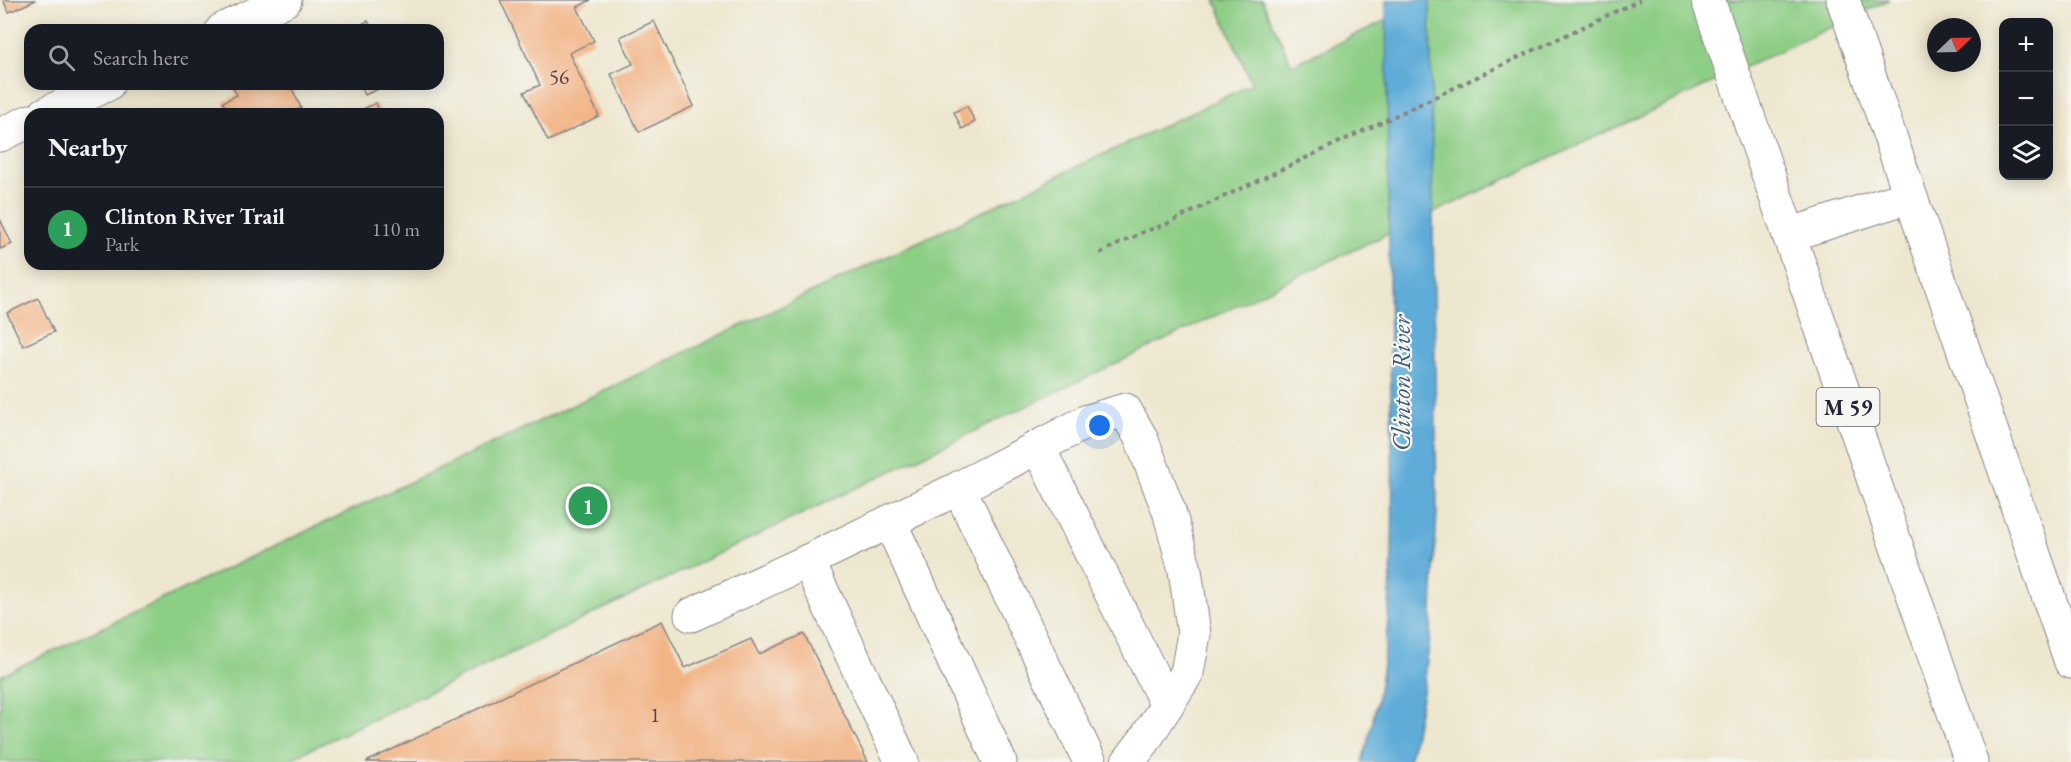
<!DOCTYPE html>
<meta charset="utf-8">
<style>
:root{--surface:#171b24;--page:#242831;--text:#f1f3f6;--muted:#9ea1a6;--line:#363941;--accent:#1f6fb2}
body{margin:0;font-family:"EB Garamond",serif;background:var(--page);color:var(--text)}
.controls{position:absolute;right:18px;top:18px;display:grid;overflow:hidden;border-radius:12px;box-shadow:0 3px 15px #0003}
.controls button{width:54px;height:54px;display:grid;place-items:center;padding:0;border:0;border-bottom:2px solid var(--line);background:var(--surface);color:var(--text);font:30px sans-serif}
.compass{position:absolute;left:1927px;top:18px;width:54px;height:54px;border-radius:50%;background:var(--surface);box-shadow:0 3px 15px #0003;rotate:67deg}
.you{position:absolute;left:1100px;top:426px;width:21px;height:21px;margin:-15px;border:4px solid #fff;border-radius:50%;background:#1a73e8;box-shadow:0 0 0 9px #1a73e833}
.badge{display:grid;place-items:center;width:39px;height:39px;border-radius:50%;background:var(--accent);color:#fff;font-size:20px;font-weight:700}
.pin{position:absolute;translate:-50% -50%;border:3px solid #fff;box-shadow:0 2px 6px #0006}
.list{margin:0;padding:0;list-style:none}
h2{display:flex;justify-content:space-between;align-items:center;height:78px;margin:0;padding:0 24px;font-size:26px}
h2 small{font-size:20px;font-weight:400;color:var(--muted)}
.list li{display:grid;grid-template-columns:39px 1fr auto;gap:18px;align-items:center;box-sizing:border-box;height:84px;padding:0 24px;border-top:2px solid var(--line)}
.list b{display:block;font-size:22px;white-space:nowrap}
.list p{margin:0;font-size:20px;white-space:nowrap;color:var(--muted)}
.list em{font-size:20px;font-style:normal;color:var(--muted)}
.icon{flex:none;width:33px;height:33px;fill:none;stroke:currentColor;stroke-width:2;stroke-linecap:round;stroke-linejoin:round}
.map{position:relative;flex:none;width:2071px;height:762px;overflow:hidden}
.search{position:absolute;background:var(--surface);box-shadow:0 3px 15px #0003;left:24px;top:24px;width:420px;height:66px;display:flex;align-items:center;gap:15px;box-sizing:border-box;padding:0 21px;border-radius:18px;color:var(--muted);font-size:22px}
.panel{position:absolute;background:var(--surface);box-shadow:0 3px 15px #0003;left:24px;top:108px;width:420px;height:162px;border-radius:18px}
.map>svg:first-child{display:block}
.green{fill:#8dce85;stroke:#587860;stroke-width:1.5}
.water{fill:#5eacd8;stroke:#40678a;stroke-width:1.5}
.building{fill:#f2b485}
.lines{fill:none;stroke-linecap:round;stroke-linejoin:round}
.minor-casing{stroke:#888485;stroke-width:35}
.highway-casing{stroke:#888485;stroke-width:35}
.path{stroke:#888485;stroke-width:4;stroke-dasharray:4.5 4.5;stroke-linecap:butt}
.minor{stroke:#fff;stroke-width:33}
.highway{stroke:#fff;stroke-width:33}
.labels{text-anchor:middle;stroke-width:4.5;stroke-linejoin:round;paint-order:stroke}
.number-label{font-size:21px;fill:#56464e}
.shield{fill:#f6f6f2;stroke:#626272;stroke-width:1.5}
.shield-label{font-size:22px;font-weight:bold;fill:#22223b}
.water-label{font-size:26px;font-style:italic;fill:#3a597a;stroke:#f6f6f2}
</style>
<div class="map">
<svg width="2071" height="762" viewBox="0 0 2071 762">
<rect width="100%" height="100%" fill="#f6f6f2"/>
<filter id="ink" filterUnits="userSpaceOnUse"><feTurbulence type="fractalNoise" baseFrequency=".0167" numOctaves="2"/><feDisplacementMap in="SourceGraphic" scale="12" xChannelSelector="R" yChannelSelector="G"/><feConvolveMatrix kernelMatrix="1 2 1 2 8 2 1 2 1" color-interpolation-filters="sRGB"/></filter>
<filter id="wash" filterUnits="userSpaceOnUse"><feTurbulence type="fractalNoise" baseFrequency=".008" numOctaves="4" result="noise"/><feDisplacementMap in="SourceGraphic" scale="24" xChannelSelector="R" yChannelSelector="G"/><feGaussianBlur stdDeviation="1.35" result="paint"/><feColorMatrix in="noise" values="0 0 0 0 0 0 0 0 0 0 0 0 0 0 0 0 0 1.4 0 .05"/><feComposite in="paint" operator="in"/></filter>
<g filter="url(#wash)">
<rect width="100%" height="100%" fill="#eee7cf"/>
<path class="green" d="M1215,0H1262L1292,65L1428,0H1889L1311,270L284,762H0V676L1252,84Z"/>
<path class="water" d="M1386,0H1430L1437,511L1431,630L1423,692L1411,753L1408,762H1362C1402,630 1392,487 1390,350C1388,234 1388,117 1386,0Z"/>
<g id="blocks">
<g class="building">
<path d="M3,0H36L9,12Z"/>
<path d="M500,0H591L577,7L594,41L569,53L599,116L548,141L524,92L540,85Z"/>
<path d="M368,21L372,30H350Z"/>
<path d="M654,21L694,106L639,132L611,74L633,64L620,37Z"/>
<path d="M241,84H290L301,108L290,114H219L227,110L223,102L237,95L233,88Z"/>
<path d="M360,84H389L365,95Z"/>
<path d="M376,103L381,114H352Z"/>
<path d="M967,106L975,122L962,129L954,112Z"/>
<path d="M0,219L12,244L0,249Z"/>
<path d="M38,298L54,332L23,346L7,313Z"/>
<path d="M662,621L685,668L751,639L759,654L804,634L868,762H366Z"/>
</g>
</g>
</g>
<g filter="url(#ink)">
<use href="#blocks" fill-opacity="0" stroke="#888485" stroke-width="1.5"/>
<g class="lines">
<defs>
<g id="minor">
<path d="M222,30L285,0"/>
<path d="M45,114L108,84"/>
<path d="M0,135L30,121"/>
<path d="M1789,235L1910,196"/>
<path d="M1038,447L1167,705"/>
<path d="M959,488L1090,762"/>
<path d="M890,522L1000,762"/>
<path d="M691,615L808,561"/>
<path d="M902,762L808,561L959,488L1088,421L1125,410L1141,438L1169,511L1185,570L1194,634L1187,673L1144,741L1128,762"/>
</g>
<g id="highway">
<path d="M1708,0L1971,762"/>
<path d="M1843,0L2071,662"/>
</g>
</defs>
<use href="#minor" class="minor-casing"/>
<use href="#highway" class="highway-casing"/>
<path class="path" d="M1100,253L1143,232L1164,225L1640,0"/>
<use href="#minor" class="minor"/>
<use href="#highway" class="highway"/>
</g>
</g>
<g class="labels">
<g class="number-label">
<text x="559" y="84">56</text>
<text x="655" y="722">1</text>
</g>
<rect class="shield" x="1816.5" y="388" width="63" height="38" rx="4.5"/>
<g class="shield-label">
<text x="1848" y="415">M 59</text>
</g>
<g class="water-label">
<text transform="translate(1401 383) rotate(-90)" y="9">Clinton River</text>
</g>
</g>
</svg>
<div class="controls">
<button>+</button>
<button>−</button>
<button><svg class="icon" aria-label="layers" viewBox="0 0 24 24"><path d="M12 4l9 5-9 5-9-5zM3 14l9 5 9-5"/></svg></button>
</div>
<svg class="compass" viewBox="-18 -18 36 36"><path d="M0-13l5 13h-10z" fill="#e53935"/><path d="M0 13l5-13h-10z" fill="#9ea1a6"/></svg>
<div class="you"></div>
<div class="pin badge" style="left:588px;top:506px;background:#2e9e5b">1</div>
<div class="search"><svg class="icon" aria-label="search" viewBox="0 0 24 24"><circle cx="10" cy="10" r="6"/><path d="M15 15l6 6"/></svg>Search here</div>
<section class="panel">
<h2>Nearby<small></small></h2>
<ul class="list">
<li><span class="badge" style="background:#2e9e5b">1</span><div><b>Clinton River Trail</b><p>Park</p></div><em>110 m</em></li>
</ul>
</section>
</div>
